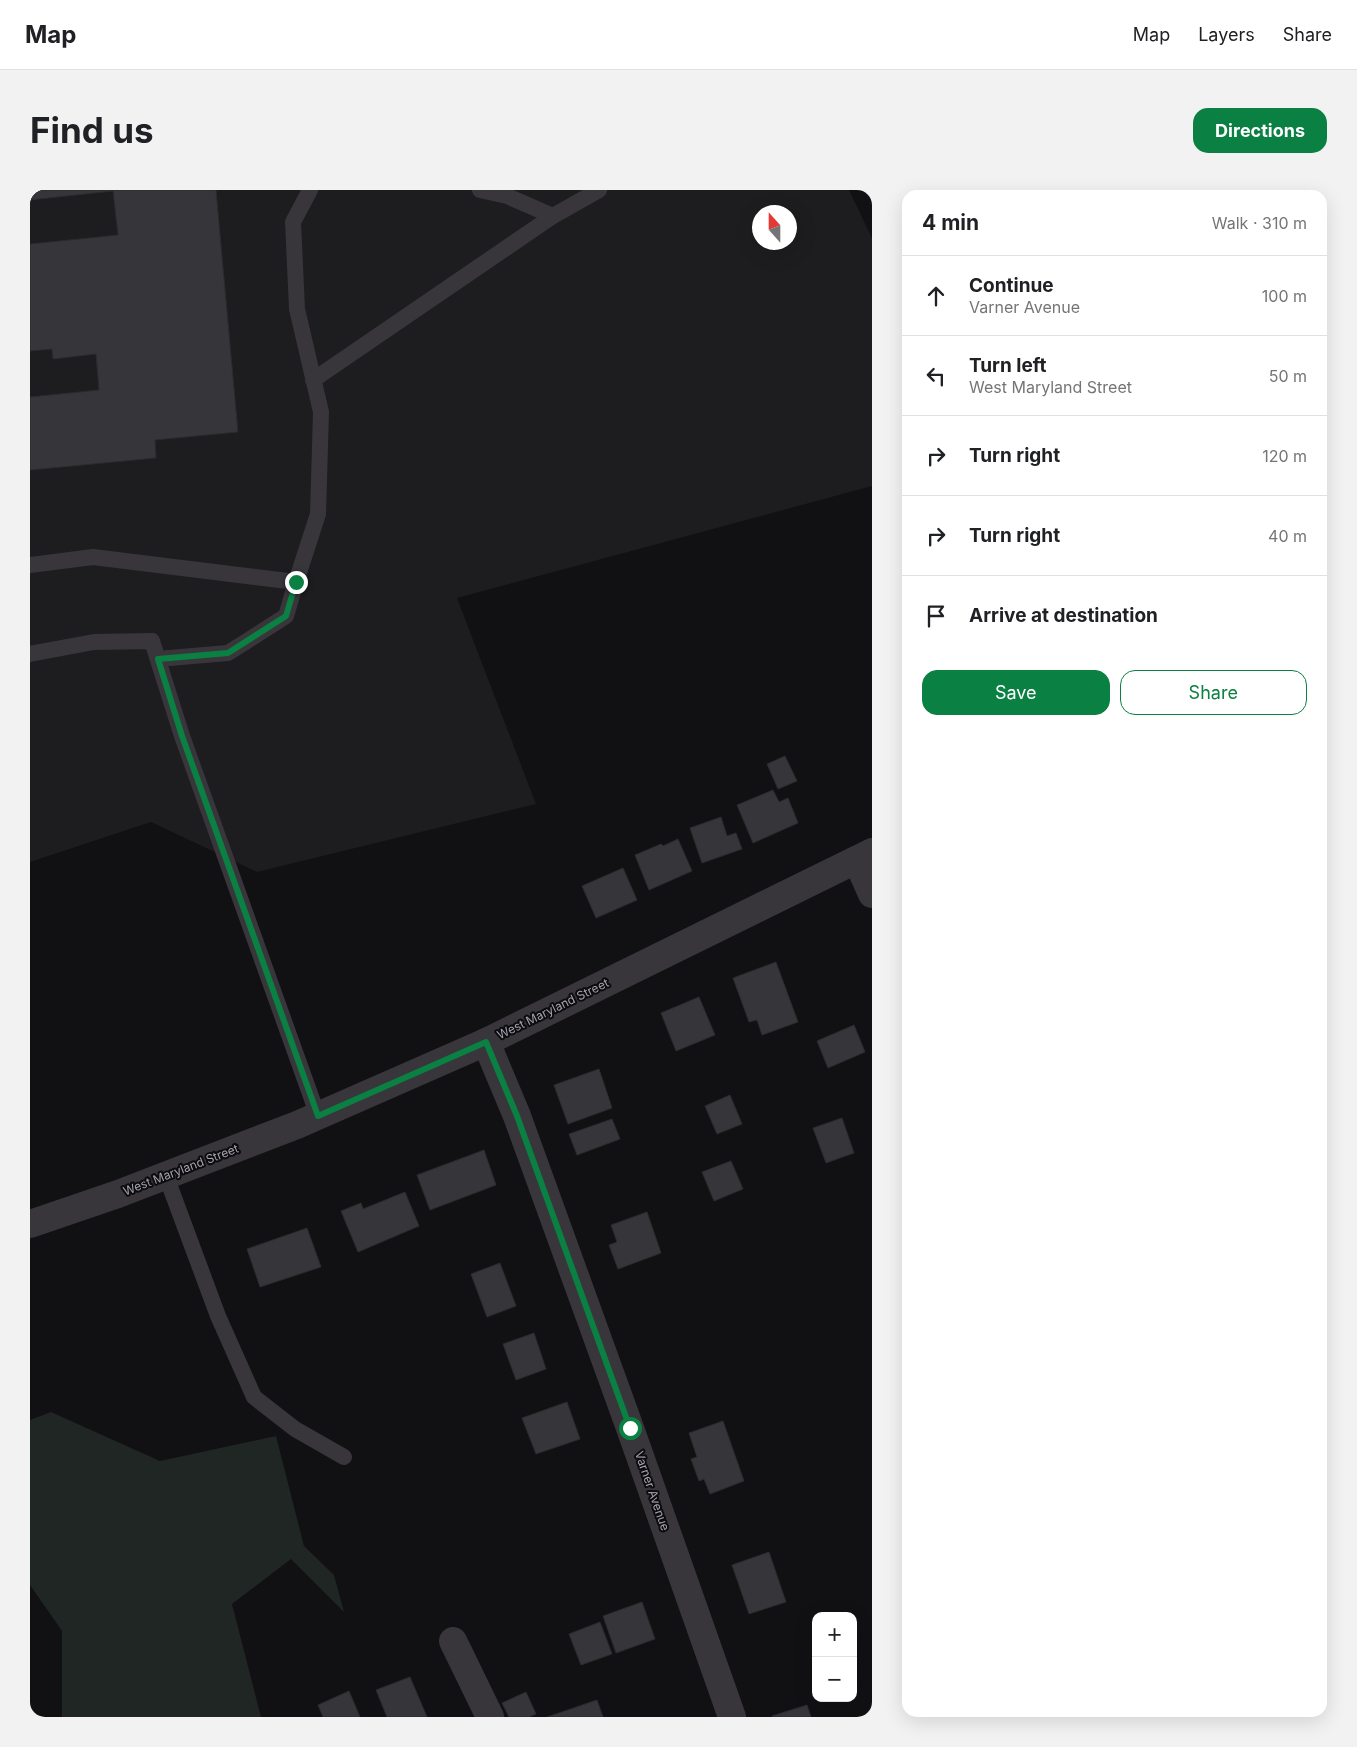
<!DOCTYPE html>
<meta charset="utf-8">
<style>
:root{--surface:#fff;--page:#f2f2f2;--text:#202124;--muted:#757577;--line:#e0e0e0;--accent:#0b8043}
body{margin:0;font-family:Inter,sans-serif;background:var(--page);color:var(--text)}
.controls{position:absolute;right:15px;bottom:15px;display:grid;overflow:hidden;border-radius:10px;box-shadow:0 5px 20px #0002}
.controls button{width:45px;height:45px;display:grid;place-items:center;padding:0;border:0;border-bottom:1px solid var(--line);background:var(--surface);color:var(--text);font:25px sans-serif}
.compass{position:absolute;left:722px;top:15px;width:45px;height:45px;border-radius:50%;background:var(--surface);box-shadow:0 5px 20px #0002;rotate:339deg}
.stop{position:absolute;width:15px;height:15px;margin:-11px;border:4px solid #0b8043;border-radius:50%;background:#fff}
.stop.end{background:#0b8043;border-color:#fff;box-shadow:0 1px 5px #0008}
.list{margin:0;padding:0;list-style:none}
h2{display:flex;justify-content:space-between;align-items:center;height:65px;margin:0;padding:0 20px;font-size:21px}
h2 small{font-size:16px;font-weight:400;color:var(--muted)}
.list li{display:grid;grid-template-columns:32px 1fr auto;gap:15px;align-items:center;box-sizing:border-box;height:80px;padding:0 20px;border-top:1px solid var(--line)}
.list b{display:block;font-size:19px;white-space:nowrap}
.list p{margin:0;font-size:16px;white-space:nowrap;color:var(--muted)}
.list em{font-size:16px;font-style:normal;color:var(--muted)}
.actions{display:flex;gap:10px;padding:15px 20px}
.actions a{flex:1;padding:11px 0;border:1px solid var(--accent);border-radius:15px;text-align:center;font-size:18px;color:var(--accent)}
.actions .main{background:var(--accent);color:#fff}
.icon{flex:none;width:28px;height:28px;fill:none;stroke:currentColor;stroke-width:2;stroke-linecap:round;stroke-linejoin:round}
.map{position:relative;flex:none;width:842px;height:1527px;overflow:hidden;border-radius:15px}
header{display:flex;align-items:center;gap:30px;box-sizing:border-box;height:70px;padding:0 25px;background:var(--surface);border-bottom:1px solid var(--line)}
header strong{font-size:24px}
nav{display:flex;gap:28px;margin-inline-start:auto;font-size:18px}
.intro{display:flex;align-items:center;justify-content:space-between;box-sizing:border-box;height:120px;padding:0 30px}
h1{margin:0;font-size:35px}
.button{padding:12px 22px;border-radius:15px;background:var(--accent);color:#fff;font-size:18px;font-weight:700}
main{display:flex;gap:30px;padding:0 30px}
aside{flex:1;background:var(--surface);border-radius:15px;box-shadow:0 5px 20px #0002}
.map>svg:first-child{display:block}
.built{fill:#1d1c1e;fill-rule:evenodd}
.green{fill:#1f2623}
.building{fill:#363539;stroke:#2c2a2d}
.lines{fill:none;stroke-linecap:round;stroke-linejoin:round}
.lane{stroke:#38363b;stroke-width:16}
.street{stroke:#38363b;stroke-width:28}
.route{stroke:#0b8043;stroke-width:6}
.labels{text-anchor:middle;stroke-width:4;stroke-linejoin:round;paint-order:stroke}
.street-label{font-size:12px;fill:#a5a2b1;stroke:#0c0b0d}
</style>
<header>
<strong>Map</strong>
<nav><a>Map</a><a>Layers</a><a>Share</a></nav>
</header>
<div class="intro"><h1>Find us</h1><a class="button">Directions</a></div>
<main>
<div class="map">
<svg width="842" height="1527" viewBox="0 0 842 1527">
<rect width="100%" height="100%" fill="#111012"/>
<path class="built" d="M0,0H819L842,48V296L427,408L506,614L227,682L121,632L0,672ZM729,22H759V52H729Z"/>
<path class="green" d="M21,1222L130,1271L246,1246L274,1356L304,1385L314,1422L261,1369L202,1414L231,1527H32V1441L0,1395V1230Z"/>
<g class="building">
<path d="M0,0H186L208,242L125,250L126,268L0,280V207L69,200L66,164L23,169L22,159L0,161V54L88,45L83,1L0,10Z"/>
<path d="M755,566L767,591L748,599L737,574Z"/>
<path d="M743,600L749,612L758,608L768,633L723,653L707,615Z"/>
<path d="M691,627L697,646L706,643L712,659L672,673L660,638Z"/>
<path d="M648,649L662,681L619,700L605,665L631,654L633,656Z"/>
<path d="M593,678L607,710L566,728L552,696Z"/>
<path d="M746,772L768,832L732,845L727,830L719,832L703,788Z"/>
<path d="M669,807L685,845L646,861L631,823Z"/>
<path d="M824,835L835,862L798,878L787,851Z"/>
<path d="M569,879L582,918L538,934L524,895Z"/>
<path d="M700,905L712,934L687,944L675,916Z"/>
<path d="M812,928L824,963L796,973L783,938Z"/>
<path d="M582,929L590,949L547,965L539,944Z"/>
<path d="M454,960L466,995L400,1020L387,985Z"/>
<path d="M701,971L713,999L684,1011L672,982Z"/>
<path d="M375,1002L389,1036L328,1062L311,1021L331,1013L333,1019Z"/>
<path d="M617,1022L631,1063L588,1079L579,1055L587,1052L581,1035Z"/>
<path d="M277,1038L291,1077L230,1097L217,1059Z"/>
<path d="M470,1073L486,1116L457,1127L441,1084Z"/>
<path d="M504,1143L516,1179L486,1190L473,1154Z"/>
<path d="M537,1212L550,1249L506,1264L492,1228Z"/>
<path d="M693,1231L714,1291L680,1304L674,1289L669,1291L661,1269L667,1267L659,1243Z"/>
<path d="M739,1362L756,1412L719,1424L702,1375Z"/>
<path d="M612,1412L625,1449L586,1463L573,1426Z"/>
<path d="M570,1432L582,1464L551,1475L539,1444Z"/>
<path d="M380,1487L397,1527H357L346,1500Z"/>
<path d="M319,1501L330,1527H293L288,1515Z"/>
<path d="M496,1502L506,1524L499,1527H479L472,1513Z"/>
<path d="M567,1510L573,1527H517Z"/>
<path d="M777,1515L781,1527H743L742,1526Z"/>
</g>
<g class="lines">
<g class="lane">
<path d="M450,0L477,6L523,26L569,0"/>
<path d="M283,190L523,26"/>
<path d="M0,375L63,367L266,392L288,324L291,222L267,119L263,32L280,0"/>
<path d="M0,464L64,452L122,451L152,546L288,926"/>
<path d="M128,469L198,463L256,426L266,392"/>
<path d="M136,986L188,1126L224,1207L265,1239L314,1267"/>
</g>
<g class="street">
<path d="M827,670L842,704"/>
<path d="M456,852L487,926L600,1238L702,1527"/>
<path d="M0,1034L88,1004L267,935L456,852L842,662"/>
<path d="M423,1451L460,1527"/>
</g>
</g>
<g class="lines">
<path class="route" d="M266,392L256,426L198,463L128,469L152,546L288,926L456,852L487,926L600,1238"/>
</g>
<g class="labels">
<g class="street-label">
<text transform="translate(523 819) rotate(-26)" y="4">West Maryland Street</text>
<text transform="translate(151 980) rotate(-21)" y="4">West Maryland Street</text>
<text transform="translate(622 1301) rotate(71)" y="4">Varner Avenue</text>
</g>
</g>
</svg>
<div class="controls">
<button>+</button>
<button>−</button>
</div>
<svg class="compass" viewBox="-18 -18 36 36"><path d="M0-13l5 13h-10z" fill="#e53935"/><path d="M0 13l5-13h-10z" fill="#757577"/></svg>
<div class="stop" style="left:600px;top:1238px"></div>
<div class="stop end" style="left:266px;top:392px"></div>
</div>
<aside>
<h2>4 min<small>Walk · 310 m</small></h2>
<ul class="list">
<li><svg class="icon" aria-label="ahead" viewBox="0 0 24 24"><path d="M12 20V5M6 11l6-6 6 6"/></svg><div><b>Continue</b><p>Varner Avenue</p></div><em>100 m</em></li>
<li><svg class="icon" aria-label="left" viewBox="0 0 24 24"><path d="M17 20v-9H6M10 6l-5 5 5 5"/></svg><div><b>Turn left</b><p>West Maryland Street</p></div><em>50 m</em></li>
<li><svg class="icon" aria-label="right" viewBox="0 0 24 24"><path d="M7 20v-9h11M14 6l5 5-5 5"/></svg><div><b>Turn right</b></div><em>120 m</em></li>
<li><svg class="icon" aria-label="right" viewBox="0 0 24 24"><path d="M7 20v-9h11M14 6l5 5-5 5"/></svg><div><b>Turn right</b></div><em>40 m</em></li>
<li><svg class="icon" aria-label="arrive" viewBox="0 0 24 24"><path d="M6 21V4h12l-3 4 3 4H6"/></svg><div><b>Arrive at destination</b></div></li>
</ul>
<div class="actions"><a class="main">Save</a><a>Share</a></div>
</aside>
</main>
